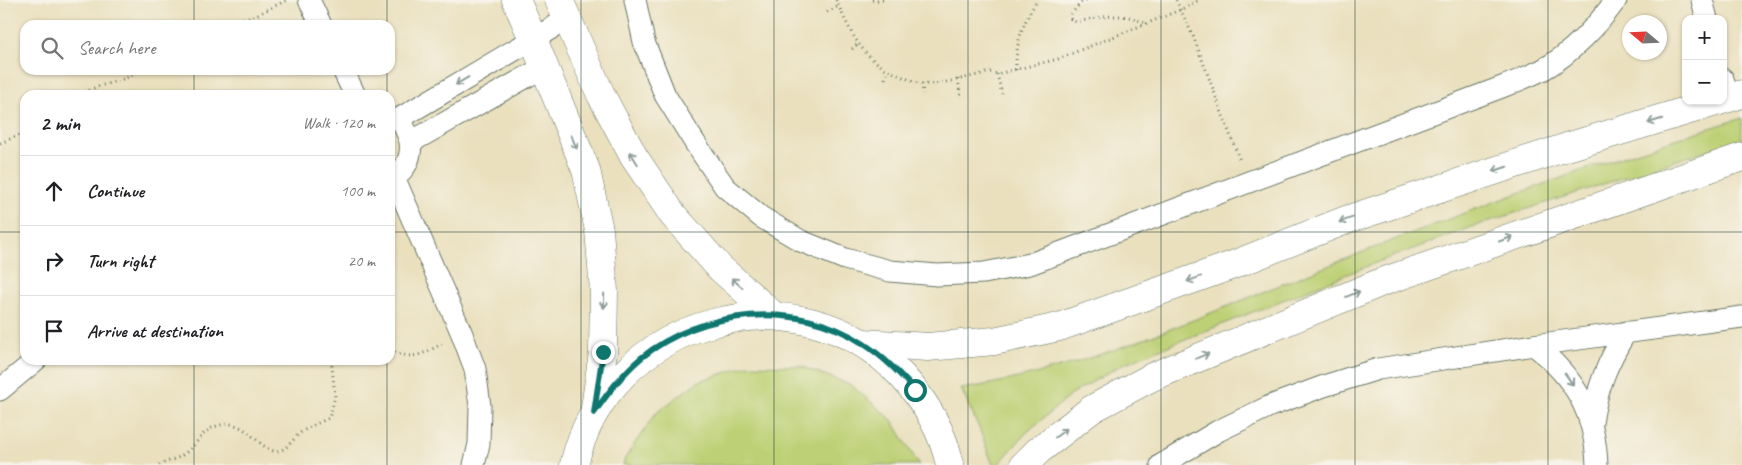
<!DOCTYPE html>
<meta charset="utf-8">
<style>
:root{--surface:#fff;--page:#f6f6f6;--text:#202124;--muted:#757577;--line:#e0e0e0}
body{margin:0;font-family:Caveat,sans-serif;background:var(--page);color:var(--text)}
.controls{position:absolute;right:15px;top:15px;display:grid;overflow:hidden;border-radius:10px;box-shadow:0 1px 4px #0004}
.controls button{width:45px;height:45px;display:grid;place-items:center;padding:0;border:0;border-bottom:1px solid var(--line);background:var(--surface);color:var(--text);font:25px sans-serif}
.compass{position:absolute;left:1622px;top:15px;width:45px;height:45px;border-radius:50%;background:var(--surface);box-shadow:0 1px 4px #0004;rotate:289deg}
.stop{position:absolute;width:15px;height:15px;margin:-11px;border:4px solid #0f766e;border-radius:50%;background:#fff}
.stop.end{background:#0f766e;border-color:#fff;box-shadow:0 1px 5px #0008}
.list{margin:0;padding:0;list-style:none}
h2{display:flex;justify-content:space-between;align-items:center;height:65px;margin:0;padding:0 20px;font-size:21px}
h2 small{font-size:16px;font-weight:400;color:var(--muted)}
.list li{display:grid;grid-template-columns:32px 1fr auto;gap:15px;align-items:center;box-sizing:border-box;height:70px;padding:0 20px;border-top:1px solid var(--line)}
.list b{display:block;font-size:19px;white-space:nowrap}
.list em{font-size:16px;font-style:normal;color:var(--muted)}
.icon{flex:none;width:28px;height:28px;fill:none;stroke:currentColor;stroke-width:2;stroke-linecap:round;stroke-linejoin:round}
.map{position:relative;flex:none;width:1742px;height:465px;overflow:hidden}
.search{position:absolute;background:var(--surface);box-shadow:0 1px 4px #0004;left:20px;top:20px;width:375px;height:55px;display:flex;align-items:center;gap:12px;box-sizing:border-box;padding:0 18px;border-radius:15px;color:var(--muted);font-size:19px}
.panel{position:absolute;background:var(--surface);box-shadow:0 1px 4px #0004;left:20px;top:90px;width:375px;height:275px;border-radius:15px}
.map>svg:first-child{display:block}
.green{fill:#bdd074;stroke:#6e8654}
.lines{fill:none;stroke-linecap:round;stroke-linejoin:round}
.minor-casing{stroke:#667664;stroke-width:23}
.tertiary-casing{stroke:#667664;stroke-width:29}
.path{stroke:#667664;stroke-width:3;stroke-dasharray:1 4;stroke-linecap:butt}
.minor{stroke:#fff;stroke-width:21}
.tertiary{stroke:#fff;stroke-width:28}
.oneway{stroke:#8f9e9a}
.route{stroke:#0f766e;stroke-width:6}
.grid{fill:none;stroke:#1f3d34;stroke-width:1;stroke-opacity:0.55}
</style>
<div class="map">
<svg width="1742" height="465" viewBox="0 0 1742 465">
<rect width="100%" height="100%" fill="#f7f3e8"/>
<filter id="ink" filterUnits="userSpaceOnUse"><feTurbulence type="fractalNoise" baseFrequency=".02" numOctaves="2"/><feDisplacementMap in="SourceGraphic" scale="10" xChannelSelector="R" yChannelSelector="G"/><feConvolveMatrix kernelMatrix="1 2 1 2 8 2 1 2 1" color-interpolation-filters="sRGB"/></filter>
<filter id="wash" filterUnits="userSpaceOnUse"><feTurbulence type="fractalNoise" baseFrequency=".0096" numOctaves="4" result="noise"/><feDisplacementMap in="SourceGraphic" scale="20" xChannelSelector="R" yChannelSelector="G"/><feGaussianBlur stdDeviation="1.12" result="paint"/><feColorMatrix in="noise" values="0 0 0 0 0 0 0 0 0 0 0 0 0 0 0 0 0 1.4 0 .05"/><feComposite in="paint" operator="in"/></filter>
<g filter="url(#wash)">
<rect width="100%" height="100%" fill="#eae0be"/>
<g class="green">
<path d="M1742,118V139L1475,226L1378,262L1123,364L1072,394L1026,433L998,465H993L979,428L961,389C1084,371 1200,316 1315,271C1455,215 1598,162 1742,118Z"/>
<path d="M748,365L801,366L851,385L892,420L919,465H623L625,458L655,414L697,382Z"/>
</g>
</g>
<g filter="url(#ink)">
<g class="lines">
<defs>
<g id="minor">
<path d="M309,0L321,25"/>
<path d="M635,0L644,42L665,95L695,143L725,187L761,217L801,241L845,259L890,271L937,275L984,273L1030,264L1502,87C1515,82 1529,76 1542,70C1570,55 1597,26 1616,0"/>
<path d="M1702,0L1707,19"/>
<path d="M343,70L355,95"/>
<path d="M1723,79L1728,98"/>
<path d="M397,120L567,19"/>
<path d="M411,142L544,67"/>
<path d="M394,177L462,334L475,369L480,406L479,444L474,465"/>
<path d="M390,178C410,171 416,146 405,129"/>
<path d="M1534,345C1575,378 1595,412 1597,465"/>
<path d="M0,390L36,360"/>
<path d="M1592,423C1597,388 1607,363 1626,332"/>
<path d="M1161,465L1218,431L1270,406L1324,386L1378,369L1534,345L1742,317"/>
</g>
<g id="tertiary">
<path d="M516,0L533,39L586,170L599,230L604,291L603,352L595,408"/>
<path d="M559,0L601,95L634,157L673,215L720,268L773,315"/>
<path d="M1723,100L1742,94"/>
<path d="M863,343L928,347L994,341L1059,327L1233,265L1346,220L1567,147L1719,101"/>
<path d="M574,465C608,317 798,265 902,376C925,401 943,432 950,465"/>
<path d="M1024,465L1038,451L1092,409L1152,377L1382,282L1742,157"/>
</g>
</defs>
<use href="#minor" class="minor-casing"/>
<use href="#tertiary" class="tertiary-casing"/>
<g class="path">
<path d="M836,0C852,36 863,61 901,76C908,79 916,83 923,84C943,85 971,76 991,72L997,74L1058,59L1180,10L1199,0"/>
<path d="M872,0H887"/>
<path d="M1086,0L1081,3L1071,14V19L1076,22C1099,18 1122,10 1144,23"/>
<path d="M1176,0L1194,38L1240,161"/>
<path d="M827,12L839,6"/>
<path d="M214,25L254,16L287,0"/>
<path d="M852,49L858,44"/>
<path d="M1016,70C1015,45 1023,20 1038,0"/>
<path d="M997,74L1002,94"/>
<path d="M885,79L888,71"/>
<path d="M958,79L961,98"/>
<path d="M922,84L923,94"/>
<path d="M80,95C98,83 123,83 141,70"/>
<path d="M0,143L25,133"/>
<path d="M390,350C413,361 420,355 442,344"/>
<path d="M159,465C167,461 176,460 184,454C200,443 201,427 226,424C248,422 261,453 278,451C287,449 290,443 296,437C304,428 317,424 329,418L335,397L332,366L335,360"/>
</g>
<use href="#minor" class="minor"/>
<use href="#tertiary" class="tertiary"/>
</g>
<defs><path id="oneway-shaft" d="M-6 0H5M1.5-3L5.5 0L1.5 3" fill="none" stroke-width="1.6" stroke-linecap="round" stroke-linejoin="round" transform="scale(1.25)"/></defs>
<g class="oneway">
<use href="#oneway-shaft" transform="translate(462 81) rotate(149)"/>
<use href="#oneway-shaft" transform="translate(1655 121) rotate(163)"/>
<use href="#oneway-shaft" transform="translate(574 142) rotate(68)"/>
<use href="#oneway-shaft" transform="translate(634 158) rotate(-121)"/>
<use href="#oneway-shaft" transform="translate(1500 169) rotate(162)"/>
<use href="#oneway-shaft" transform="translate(1346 220) rotate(160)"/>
<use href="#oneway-shaft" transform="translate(1506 239) rotate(-19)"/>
<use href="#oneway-shaft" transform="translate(1194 279) rotate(160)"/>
<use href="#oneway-shaft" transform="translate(737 283) rotate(-138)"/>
<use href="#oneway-shaft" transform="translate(1353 294) rotate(-22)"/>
<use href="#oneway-shaft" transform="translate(604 301) rotate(91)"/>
<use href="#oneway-shaft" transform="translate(1202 356) rotate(-22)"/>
<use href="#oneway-shaft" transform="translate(1569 379) rotate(54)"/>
<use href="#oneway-shaft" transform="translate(1061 433) rotate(-37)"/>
</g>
</g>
<g class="lines" filter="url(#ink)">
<path class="route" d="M603,352L594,413C608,393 622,374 641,358C702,309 797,299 864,344C884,357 899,373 915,390"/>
</g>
<path class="grid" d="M194,0V25M387,0V25M581,0V465M774,0V465M968,0V465M1161,0V465M1355,0V465M1548,0V465M194,70V95M387,70V95M0,232H25M390,232H1742M194,360V465M387,360V465"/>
</svg>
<div class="controls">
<button>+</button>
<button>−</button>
</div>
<svg class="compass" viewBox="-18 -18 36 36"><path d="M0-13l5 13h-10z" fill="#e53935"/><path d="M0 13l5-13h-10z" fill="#757577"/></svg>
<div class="stop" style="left:915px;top:390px"></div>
<div class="stop end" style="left:603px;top:352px"></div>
<div class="search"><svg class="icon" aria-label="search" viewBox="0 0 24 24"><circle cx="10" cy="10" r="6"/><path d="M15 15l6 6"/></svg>Search here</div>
<section class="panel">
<h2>2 min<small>Walk · 120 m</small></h2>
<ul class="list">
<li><svg class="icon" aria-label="ahead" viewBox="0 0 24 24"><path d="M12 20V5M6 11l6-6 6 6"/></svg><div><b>Continue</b></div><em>100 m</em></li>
<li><svg class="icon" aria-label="right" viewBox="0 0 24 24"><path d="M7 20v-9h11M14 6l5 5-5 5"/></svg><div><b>Turn right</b></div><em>20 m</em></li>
<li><svg class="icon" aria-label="arrive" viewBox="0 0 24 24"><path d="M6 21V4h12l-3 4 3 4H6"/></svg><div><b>Arrive at destination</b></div></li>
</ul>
</section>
</div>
